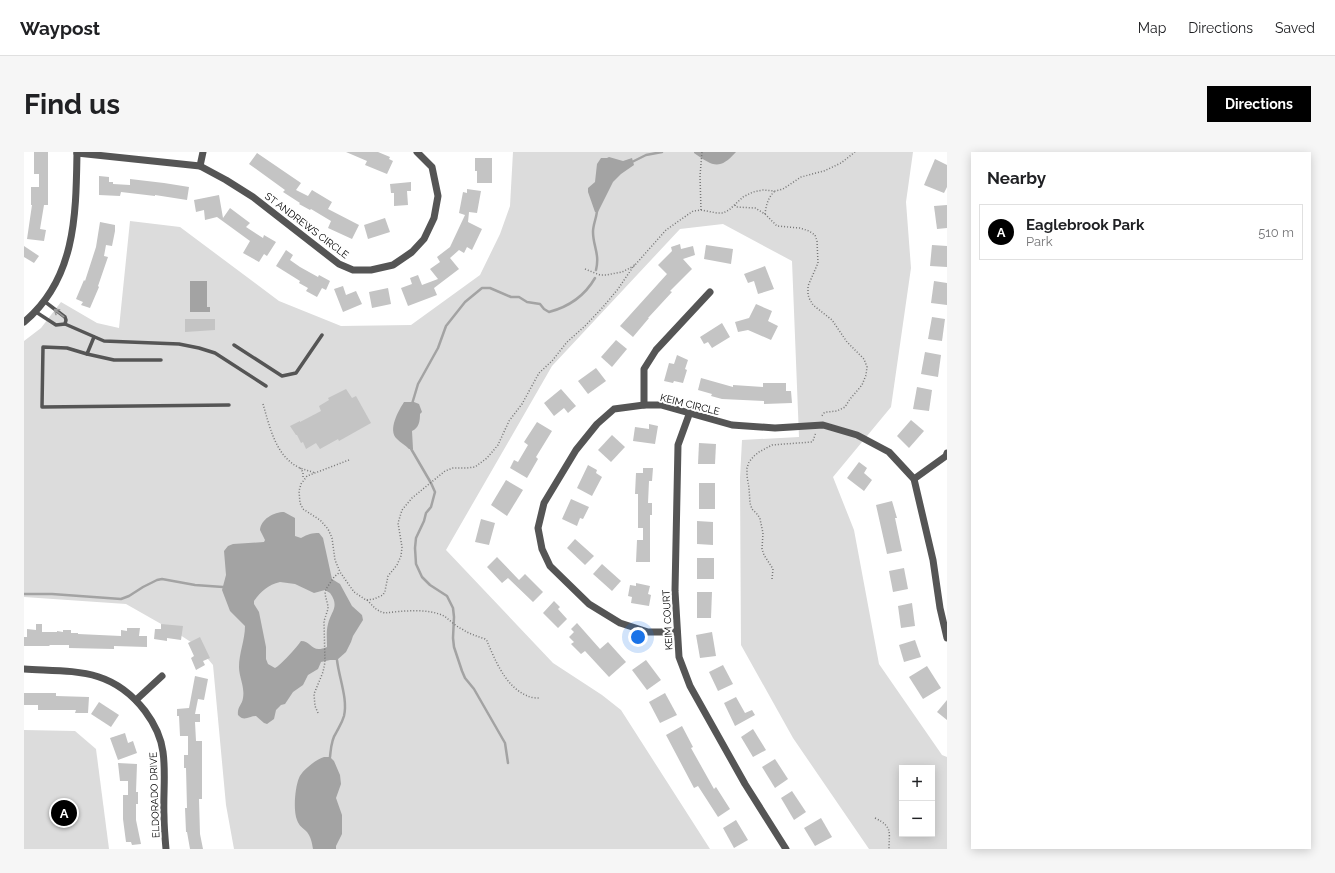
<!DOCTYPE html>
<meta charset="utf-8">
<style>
:root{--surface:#fff;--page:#f6f6f6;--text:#202124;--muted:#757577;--line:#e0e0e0;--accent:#000}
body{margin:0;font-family:Raleway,sans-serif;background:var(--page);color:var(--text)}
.controls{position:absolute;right:12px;bottom:12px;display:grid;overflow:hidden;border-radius:0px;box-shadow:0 2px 10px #0003}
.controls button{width:36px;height:36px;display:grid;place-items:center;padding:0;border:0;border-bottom:1px solid var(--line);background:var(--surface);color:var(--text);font:20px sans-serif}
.you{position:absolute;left:614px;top:485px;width:14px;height:14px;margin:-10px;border:3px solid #fff;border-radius:50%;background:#1a73e8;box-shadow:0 0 0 6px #1a73e833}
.badge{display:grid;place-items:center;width:26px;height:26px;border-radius:50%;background:var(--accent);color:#fff;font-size:13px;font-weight:700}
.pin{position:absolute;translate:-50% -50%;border:2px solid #fff;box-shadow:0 1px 4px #0006}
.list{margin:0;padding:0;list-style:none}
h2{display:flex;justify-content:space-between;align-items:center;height:52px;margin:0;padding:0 16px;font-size:17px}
h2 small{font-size:13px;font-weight:400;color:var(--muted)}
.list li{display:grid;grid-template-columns:26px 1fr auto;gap:12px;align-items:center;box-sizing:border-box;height:56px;margin:0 8px 8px;padding:0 8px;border:1px solid var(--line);border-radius:0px}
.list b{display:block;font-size:15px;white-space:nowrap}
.list p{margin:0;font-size:13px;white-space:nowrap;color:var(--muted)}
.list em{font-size:13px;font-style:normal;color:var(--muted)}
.map{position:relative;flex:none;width:923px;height:697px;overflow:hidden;border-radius:0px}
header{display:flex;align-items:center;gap:24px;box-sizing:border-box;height:56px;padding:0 20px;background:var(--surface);border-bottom:1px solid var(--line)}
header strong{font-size:19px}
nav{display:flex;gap:22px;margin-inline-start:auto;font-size:14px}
.intro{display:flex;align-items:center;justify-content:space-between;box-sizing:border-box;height:96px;padding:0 24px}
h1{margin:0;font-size:28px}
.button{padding:10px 18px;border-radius:0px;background:var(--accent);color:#fff;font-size:14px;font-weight:700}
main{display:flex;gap:24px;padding:0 24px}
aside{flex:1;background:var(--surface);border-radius:0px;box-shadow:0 2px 10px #0003}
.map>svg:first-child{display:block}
.green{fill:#dcdcdc;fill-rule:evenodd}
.water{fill:#a3a3a3;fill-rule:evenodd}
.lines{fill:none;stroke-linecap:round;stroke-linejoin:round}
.stream{stroke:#a3a3a3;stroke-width:2.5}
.building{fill:#c4c4c4}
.path{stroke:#777;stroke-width:1.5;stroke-dasharray:1 2;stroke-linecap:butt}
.lane{stroke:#555;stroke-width:3.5}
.street{stroke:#555;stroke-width:7}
.oneway{stroke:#999}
.labels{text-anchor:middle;stroke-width:4;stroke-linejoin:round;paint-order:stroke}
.street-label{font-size:10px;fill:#000;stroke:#fff}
</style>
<header>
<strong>Waypost</strong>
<nav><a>Map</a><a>Directions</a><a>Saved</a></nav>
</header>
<div class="intro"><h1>Find us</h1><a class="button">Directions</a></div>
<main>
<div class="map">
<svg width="923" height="697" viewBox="0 0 923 697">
<rect width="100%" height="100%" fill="#fff"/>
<g class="green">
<path d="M489,0H889L882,50L887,116L867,255L809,325L830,378L855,512L918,603L923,605V697H845L769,586L717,493L716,326L718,288L775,285L768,109L699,72L656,77L528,214L422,398L529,511L578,543L597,558L686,697H210L202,653L189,513L173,494L153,481L102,452L0,445V189L17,176L37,150L73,171L95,176L106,69L156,75L255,149L317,174L387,173L456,123L476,82L486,54ZM878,616H908V682H878Z"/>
<path d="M0,578L51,579L72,597L85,697H0Z"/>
</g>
<g class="water">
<path d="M670,0H712C695,19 689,14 670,1Z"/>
<path d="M585,5L599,9L608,6L610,13L597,22L589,30L574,60H571L564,40V36L571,30L573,12L577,6H583Z"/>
<path d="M166,129H183V155H186V160H166Z"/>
<path d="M380,250H390L395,252L398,260L396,262C396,269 395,276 388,279L389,297H385C381,293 377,291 373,287C363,278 375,258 380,250Z"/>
<path d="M260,360L271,366V384L277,386C284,382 288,381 295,381L299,386L308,427L316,432L328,454L338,463L339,468L329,484L327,490L322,500L313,508H306L297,510L294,517L284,523L279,533L269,540L261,552L257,553L252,558L250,567L243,572L240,571L232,564C225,564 220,570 214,563C213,555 218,553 219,546C221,535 215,525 215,515C215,501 221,488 221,474L206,459L198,438L202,423L200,399L204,394L209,392L240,390L241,388L236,378C237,367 250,360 260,360ZM256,430L271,432L290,441L301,438L306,441C316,455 307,459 304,472C302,479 303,488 303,495C287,502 288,489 277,489C274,494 255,515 251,516L244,512L242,507V495L235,460L230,452V449C237,439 244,433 256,430Z"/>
<path d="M300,605H306L310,609L316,623L317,632L312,646L318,663V682L312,694V697H289C288,691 287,685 283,680C279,676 275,674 273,668C269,659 271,635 275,626C278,618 293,607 300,605Z"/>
</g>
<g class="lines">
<g class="stream">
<path d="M608,10L622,3L638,0"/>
<path d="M572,118C576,102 569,94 569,80C569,72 573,65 573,58"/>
<path d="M388,252L394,232L414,196L422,174L441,150L458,136H466L487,145H495L503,150L516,152L520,157L525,160C544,155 560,145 571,126"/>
<path d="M386,295L407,331L411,340L407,355L402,361L400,369L392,386L391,396L392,412L398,425L406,433L423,444L429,456L430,465L429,486L430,495L438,519L441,526L450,537L481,591L484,611"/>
<path d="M0,442H28L97,447L105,444L119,435L133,428L138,427L171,433L199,435"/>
<path d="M306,605C307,597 307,588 312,581C315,575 318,571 320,564C324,547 315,526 313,508"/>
</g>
</g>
<g class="building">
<path d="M10,0H24V53H20L16,77L22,78L20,89L3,87L8,53H7V35H15V22H10Z"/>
<path d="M322,0H354L366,5L365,7L369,9L363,22L341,13L343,9Z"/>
<path d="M233,1L277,31L272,38L284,44L288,38L308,50L304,57L335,73L328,87L304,76L307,69L287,57L286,58L275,52L276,51L259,40L261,38L225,12Z"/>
<path d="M451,6H468V31H453V19H451Z"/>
<path d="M911,7L923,13V35L920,41L900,33Z"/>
<path d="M75,24L85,25V30H89V32L106,33V27L140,31L165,35L163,48L131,43V44L97,40L96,44L75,43Z"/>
<path d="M387,30V39H383L384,53L370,54V41H367L366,32Z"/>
<path d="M443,37L457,39L453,61L445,60L444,70L458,77L448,98L443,95L440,101L435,98L426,106L435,117L410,136L413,143L384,154L377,136L388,132L386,126L394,123L398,133L414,127L406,117L416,110L413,105L426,95L441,63L435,61L439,40L443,41Z"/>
<path d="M195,43L199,66L206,56L226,71L222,75L239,86L240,83L252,90L243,104L240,102L235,110L219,101L226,89L193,65L181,68L180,58L172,60L170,48Z"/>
<path d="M923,53V76L913,77L910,54Z"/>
<path d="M361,66L366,80L344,87L340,73Z"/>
<path d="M76,70L91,73V79L88,94L82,93L80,104L84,105L74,134L75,135L66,156L57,153L59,150L52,147L60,128L61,129L72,95Z"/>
<path d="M656,92L657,97L669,94L671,103L659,107L668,117L646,139L648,140L624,166H625L609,185L596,174L643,122L634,113L648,99L647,95Z"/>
<path d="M682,93L709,97L707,112L680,107Z"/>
<path d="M908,93L923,94V115L906,114Z"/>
<path d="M0,94L15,104L10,111L0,105Z"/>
<path d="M262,98L269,103L266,108L276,115L294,125L295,123L306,129L302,138L298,136L293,145L282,139L284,136L275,131L276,129L252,114Z"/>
<path d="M741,114L750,137L734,142L730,129L724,131L720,122Z"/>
<path d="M910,129L923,131V153L907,151Z"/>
<path d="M319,134L322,143L332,139L338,152L319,160L310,137Z"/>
<path d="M364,136L367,152L348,156L345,140Z"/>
<path d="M732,152L748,159L744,169L754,174L747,188L724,178L714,180L711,170L725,166Z"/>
<path d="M908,165L921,167L918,189L904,187Z"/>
<path d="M161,167H191V178L161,180Z"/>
<path d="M698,171L706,185L688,196L684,190L680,192L676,185Z"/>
<path d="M592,188L603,197L588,215L577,205Z"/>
<path d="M901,200L917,203L914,225L897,222Z"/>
<path d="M653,203L664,208L661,217L663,218L659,231L650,229L649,231L640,229L645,211L650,212Z"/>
<path d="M572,216L582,229L564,242L554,229Z"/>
<path d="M677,226L709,235V233L739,235V231H762V239H767L768,251L740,252V249L698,247L687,244L688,242L674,238Z"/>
<path d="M893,235L908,238L905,259L889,257Z"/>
<path d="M322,237L328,246L332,244L347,271L315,289L314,287L296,297L292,291L282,297L279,290L277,291L273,283H272L266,274L276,269V270L297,259L295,254L305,248L304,246Z"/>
<path d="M537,237L552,254L544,261L540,256L530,264L520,251Z"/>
<path d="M887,268L900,279L885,296L873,284Z"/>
<path d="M513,270L528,279L512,305L514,307L503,326L486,316L490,308L494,310L504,293L500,290Z"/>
<path d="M625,272L634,274L631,292L609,289L611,275L625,277Z"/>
<path d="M588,283L601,295L587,310L574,298Z"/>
<path d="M675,291L692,292L691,312H674Z"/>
<path d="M835,310L843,316L840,321L848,328L840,339L823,326Z"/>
<path d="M564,313L573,318L572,321L578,325L568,344L553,336Z"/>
<path d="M619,316H629L628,329H625L624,351H628V363H626V410H612L613,388H619V376H614V342H611L612,321H619Z"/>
<path d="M482,328L499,338L483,364L467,353Z"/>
<rect x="675" y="331" width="16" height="26"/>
<path d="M547,347L565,355L559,367L556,366L553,374L538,367Z"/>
<path d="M868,349L873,366H871L878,399L863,402L852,353Z"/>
<path d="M457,367L471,371L465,393L451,390Z"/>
<path d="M673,369L689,370V393L673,392Z"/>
<path d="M551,387L570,404L561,413L543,396Z"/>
<path d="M473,405L495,428L501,422L519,440L509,450L484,426L478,431L463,415Z"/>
<rect x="673" y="406" width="17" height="21"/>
<path d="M578,412L597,429L588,439L569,422Z"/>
<path d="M880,416L884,437L869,440L865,419Z"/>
<path d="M612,431L626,434L624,442L627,443L625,454L607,451L608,445L604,444L606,433L612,434Z"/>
<path d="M673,440H688L687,466H673Z"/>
<path d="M530,449L536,455L534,457L543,467L534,476L519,461Z"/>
<path d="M888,451L891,474L877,476L874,454Z"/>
<path d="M553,471L576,497L584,490L602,510L585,525L561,499L557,502L547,492L550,490L545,485L550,480L547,477Z"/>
<path d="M12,472H18V480H33V479L39,480V478H47V481H54V482L97,484V478L103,479V476H116L115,484H123V495L90,494V497L45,496V493H26L25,494H0V485H3V477L12,478Z"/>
<path d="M137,472L159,474L157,488L143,486V489L130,487L131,477H137Z"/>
<path d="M688,480L692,504L676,506L672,483Z"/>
<path d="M176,485L186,506L179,509L181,513L172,518L167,506L170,504L164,491Z"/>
<path d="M891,488L897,505L880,510L875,493Z"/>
<path d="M622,508L637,528L623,538L608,518Z"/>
<path d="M699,513L709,532L694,539L685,520Z"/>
<path d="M903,514L917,536L899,547L885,525Z"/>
<path d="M171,524L184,527L180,548L174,547L171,562H176V570H171L172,589H178V647H175L176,682L179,697H166L163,680H162L161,656H163L162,616H160V603H164V584H156L155,564H153V557L165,556Z"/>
<path d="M0,541H32V544L65,545L64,561H51L52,558H14V553H0Z"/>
<path d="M641,541L653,563L636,571L625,550Z"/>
<path d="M712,545L721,561L728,558L731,563L711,574L700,551Z"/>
<path d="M923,548V568L913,560Z"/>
<path d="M75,550L95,563L87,575L67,562Z"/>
<path d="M658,574L669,595L667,596L690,637L692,635L706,657L694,665L674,634L670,636L642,583Z"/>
<path d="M729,577L742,598L729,605L717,585Z"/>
<path d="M101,581L104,591L109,589L113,601L94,608L86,586Z"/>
<path d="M751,607L764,627L751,636L738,615Z"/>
<path d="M94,611L113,612L112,640H114V652H112V668L117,692L108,693L107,690H102L99,667V643H104V629H96Z"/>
<path d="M768,639L782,660L770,668L757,646Z"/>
<path d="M797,666L808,685L791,694L780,676Z"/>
<path d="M712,668L724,688L710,696L699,676Z"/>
</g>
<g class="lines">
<g class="path">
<path d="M711,53L712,55L731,56L741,62L753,74L776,76L785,79L791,83L793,89L794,111L784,134V142L785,146L789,153L808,168L823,190L840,207L843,215L842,223L838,233L826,247L821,255L813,259L803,260L800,261L797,265"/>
<path d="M677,58L676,24L678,0"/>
<path d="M741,62C742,54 744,45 751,39"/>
<path d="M561,117L576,123H582L598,120L610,114L642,78L669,59L677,58L693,61H699L705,58L719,45L729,40L739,38L751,39L759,37L777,25L800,19L817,11L831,0"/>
<path d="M239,252C246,276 252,305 276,316C281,318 286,319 291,321"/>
<path d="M325,308L283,324L277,332L275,339L276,351L279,357L296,368L304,377L308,386L311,408L316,420L330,440L342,448L350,447L359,443L361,439L364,424L373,413L377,404L378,395L374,371L378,358L388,346L421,319L429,316H443L451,315L463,306L474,293L485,269L498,252L515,221L528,209L543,190L561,174L579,155L594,137L611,112"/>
<path d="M276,316L279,320V327"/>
<path d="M748,427L749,417L740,403L738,397L739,381L736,367L734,363L728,357L726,351L725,336L723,324V316L725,310L730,304L735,300L748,293L787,290L789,289L792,280"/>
<path d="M343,448C349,454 352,459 361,461C378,459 404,456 420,464C426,468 431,474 438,477C445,482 453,484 461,487L463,489C471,508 482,536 504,544C507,546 512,546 516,546"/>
<path d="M294,561L291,554L290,542L299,520L301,510L300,469L304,457V454L301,442L302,437L310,425L316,420"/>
<path d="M851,666C869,675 865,680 865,697"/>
</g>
<g class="lane">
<path d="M12,160L32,173L41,172L42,168L41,165L20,149"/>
<path d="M41,172L80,189L155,192L175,196L191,201L242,234"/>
<path d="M70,185L63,202L43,196L19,195L18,255L205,253"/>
<path d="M210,193L258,224L272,221L298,183"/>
<path d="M63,202L90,208H137"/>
</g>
<g class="street">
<path d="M179,0L176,14L202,28L229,45L315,112L329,118H347L369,113L388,100L400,87L410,66L414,44L408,15L393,0"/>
<path d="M53,1L176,14"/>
<path d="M0,170C52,127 52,62 53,0"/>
<path d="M620,253V217L632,198L686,140"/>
<path d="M666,260L654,293L651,439L655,505L666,534L689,575L721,632L762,697"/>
<path d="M890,327L922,304L923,301"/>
<path d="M653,480H624L596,471L565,452L526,414L518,397L514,376L520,351L552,298L573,272L590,257L620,253H637L708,273L751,276L799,273L833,283L865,300L890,327L909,408L916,456L923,486"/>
<path d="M0,517C50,520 87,515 121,559C130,571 137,585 139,600C142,621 139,643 140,664C140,675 141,686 142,697"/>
<path d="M112,548L138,524"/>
</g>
</g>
<defs><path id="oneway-shaft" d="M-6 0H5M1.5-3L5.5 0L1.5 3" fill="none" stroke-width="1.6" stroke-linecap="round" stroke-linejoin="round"/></defs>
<use class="oneway" href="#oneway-shaft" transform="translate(35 161) rotate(-142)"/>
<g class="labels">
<g class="street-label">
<text transform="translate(283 73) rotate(37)" y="4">ST ANDREWS CIRCLE</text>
<text transform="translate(666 252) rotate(14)" y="4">KEIM CIRCLE</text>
<text transform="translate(643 468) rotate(-93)" y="4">KEIM COURT</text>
<text transform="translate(130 643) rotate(-92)" y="4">ELDORADO DRIVE</text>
</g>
</g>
</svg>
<div class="controls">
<button>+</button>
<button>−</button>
</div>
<div class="you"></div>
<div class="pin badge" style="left:40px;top:661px">A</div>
</div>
<aside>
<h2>Nearby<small></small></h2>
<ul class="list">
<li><span class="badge">A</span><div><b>Eaglebrook Park</b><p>Park</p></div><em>510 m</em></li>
</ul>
</aside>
</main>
